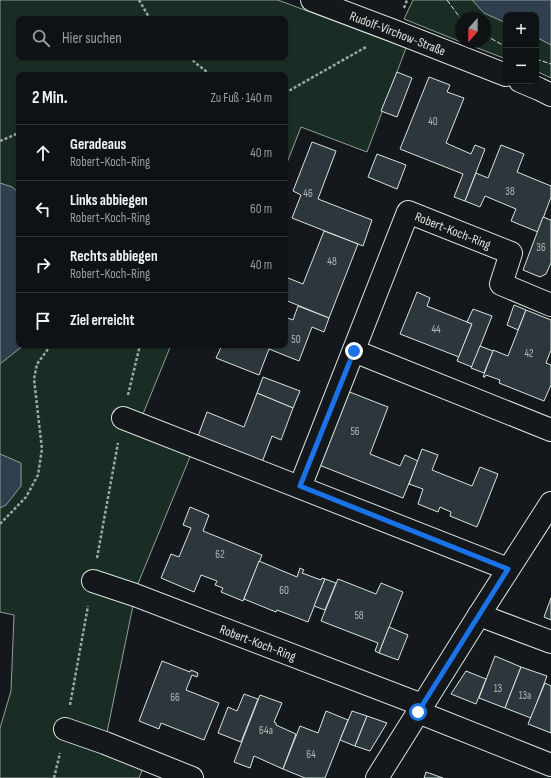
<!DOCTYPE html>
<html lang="de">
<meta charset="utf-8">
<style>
:root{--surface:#0f1215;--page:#1d2022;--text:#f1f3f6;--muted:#9b9ea0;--line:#2f3234}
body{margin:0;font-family:"Sofia Sans Condensed",sans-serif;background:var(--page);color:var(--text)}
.controls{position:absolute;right:12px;top:12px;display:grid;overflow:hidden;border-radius:8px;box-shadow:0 1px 3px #0004}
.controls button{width:36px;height:36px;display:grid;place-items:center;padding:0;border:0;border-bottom:1px solid var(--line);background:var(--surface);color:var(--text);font:20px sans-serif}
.compass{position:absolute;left:455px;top:12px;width:36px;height:36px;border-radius:50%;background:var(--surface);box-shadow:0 1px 3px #0004;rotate:201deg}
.stop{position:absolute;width:12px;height:12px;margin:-9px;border:3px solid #1a73e8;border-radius:50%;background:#fff}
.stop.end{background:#1a73e8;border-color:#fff;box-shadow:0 1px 4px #0008}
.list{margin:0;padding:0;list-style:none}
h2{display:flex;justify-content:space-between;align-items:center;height:52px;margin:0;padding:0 16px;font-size:17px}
h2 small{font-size:13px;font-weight:400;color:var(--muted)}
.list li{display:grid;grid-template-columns:26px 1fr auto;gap:12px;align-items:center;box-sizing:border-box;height:56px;padding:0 16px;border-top:1px solid var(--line)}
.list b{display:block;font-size:15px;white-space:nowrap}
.list p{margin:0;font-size:13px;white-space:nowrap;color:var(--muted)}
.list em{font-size:13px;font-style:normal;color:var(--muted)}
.icon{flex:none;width:22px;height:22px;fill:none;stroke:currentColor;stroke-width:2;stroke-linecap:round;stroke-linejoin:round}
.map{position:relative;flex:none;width:551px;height:778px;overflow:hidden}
.search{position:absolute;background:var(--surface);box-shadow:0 1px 3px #0004;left:16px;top:16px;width:272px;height:44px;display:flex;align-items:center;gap:10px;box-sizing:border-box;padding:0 14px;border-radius:8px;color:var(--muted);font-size:15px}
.panel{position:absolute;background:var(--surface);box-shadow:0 1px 3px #0004;left:16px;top:72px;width:272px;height:276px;border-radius:8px}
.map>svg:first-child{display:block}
.green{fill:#1a2d24;stroke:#939e99;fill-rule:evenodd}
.water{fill:#2f3f4d;stroke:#939e99}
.building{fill:#2c363c;stroke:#d8e6dc}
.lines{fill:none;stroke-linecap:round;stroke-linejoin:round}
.street-casing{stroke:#d8e6dc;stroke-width:24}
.path{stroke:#9da8a2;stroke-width:2.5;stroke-dasharray:3 2;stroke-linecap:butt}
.street{stroke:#14181c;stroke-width:22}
.fence{stroke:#d8e6dc;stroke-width:1;stroke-dasharray:5 2;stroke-linecap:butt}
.route{stroke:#1a73e8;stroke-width:5}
.labels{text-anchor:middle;stroke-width:3;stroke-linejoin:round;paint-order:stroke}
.number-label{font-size:11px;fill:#adbab4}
.street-label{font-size:13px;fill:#d8e6dc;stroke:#14181c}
</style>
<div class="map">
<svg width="551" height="778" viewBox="0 0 551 778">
<rect width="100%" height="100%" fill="#14181c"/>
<g class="green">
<path d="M0,0H278L406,48L367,152L301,127L285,168V75H19V345H171L143,414L141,431L192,452L137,586L104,747L145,763L139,778H0V728L11,691L14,615L0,612ZM19,19H285V57H19Z"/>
<path d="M413,0H551V78L536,71V15H506V59L462,42H485V18H461V42L404,19Z"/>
</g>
<g class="water">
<path d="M472,0H551V45L536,37V15H506V23L484,13Z"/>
<path d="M0,183L12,187L19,193V345H24L0,364Z"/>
<path d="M0,454L21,463V486L6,505L0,508Z"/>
</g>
<g class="building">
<path d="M397,72L412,78L397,117L381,111Z"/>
<path d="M429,77L450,85L447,92L464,98L446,143L471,154L475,145L485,149L465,201L454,197L463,174L400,149Z"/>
<path d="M312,142L336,151L318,199L372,220L363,246L292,218L301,195L293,191Z"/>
<path d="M501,145L524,154L517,172L551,186V197L538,232L511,221L516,209L485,196L480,207L465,201L476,173L488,178Z"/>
<path d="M377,154L406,165L397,189L368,177Z"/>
<path d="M543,217L551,220V263L546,274L540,277L523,270Z"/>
<path d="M324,231L358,244L329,318L285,300V287L288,278L303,284Z"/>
<path d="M417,292L430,298L427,306L472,324L459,357L400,334Z"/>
<path d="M514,305L526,310L518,330L507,325Z"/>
<path d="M298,306L329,318L324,332L312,327L299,361L269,349L259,375L216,358L222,345H285V317L293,320Z"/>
<path d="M473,309L492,316L472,367L457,361L472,324L467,322Z"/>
<path d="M526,310L551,320V350L546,363L551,365V385L544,401L499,383L500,380L486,375L485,377H483L493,350L508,356Z"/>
<path d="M480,346L493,351L484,373L471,368Z"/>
<path d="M263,377L300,391L293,408L257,393Z"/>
<path d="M347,391L388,407L370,454L400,466L405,455L418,461L403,498L319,465Z"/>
<path d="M257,393L293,408L281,440L272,436L261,465L198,436L207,412L244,427Z"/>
<path d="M422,449L438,455L432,470L472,486L480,467L498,474L477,527L450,516L451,512L440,507L438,512L418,504L423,489L409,484Z"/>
<path d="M190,507L209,515L203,531L262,555L243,601L221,592L223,588L215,585L217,581L201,575L194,592L161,578L171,554L179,557L191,528L183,525Z"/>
<path d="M259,561L297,577L300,568L304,570L302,573L321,580L322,578L325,579L308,622L277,610L276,612L244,599Z"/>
<path d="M325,579L336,583L325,610L314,606Z"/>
<path d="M338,579L376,594L381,583L403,592L379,653L375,651L378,643L321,621Z"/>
<path d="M551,598V620L544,617Z"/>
<path d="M389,627L408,635L398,660L379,653Z"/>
<path d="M495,656L521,667L505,708L479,698Z"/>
<path d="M162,661L190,672L191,670L198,673L197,677L192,675L186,690L219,703L204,740L161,723L159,729L139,721Z"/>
<path d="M521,667L547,676L531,718L505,708Z"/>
<path d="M466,671L486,679L476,704L451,694Z"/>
<path d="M545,683L551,686V733L528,724Z"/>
<path d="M244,694L258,699L241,742L218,733L228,707L237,711Z"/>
<path d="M260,695L282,703L274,722L276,723V725L296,734L283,769L254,756L250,768L234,762Z"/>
<path d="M326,711L348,720L325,778H305L283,769L300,726L318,733Z"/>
<path d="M352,711L367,716L355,746L340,740Z"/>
<path d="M367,716L387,723L370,751L355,746Z"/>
<path d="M426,772L443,778H424Z"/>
</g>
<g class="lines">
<defs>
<g id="street">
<path id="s1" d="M312,0L394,31L506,75"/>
<path d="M520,81L539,89L551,95"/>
<path d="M354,351L551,430"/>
<path d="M123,418L508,569"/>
<path id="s2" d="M300,487L408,212L511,253L501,284L551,305"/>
<path id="s3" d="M93,581L135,595L422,705"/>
<path d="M479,615L551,642"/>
<path d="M418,712L551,765"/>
<path d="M65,729L105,743L192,778"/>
<path d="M377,778L479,615L551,503"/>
</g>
</defs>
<use href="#street" class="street-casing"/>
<g class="path">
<path d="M139,0L150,19"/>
<path d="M404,8L407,0"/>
<path d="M189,57L198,65L211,75"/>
<path d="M285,93L366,47"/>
<path d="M0,141L19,133"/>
<path d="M128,395L140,345"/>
<path d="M0,524L26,497L38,475L42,449L34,379L37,364L51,345"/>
<path d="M97,558L118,443"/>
<path d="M70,705L88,606"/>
<path d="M54,778L60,753"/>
</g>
<use href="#street" class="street"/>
<g class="fence">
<path d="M447,0L461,19"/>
<path d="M485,35L506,47"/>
<path d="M536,59L551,64"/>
</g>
</g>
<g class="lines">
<path class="route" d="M354,351L300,486L508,569L418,712"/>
</g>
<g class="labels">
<g class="number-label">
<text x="433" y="125">40</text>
<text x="510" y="195">38</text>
<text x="308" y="197">46</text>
<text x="541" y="251">36</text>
<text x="332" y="265">48</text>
<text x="436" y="333">44</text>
<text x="296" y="343">50</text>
<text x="529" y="357">42</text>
<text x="355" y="435">56</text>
<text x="220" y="558">62</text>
<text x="284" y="594">60</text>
<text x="359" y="619">58</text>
<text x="498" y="692">13</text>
<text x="525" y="699">13a</text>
<text x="175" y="701">66</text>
<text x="266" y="734">64a</text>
<text x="311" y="758">64</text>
</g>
<g class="street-label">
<text dy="5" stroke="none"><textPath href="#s1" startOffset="92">Rudolf-Virchow-Straße</textPath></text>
<text dy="5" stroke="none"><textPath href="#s2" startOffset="344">Robert-Koch-Ring</textPath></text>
<text dy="5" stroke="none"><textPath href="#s3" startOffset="176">Robert-Koch-Ring</textPath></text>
</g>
</g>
</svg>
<div class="controls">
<button>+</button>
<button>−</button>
</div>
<svg class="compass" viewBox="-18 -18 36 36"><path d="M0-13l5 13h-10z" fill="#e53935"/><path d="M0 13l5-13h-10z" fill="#9b9ea0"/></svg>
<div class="stop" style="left:418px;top:712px"></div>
<div class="stop end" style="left:354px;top:351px"></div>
<div class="search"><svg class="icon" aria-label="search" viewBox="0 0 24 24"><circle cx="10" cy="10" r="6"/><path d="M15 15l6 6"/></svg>Hier suchen</div>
<section class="panel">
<h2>2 Min.<small>Zu Fuß · 140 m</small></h2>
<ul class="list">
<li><svg class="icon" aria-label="ahead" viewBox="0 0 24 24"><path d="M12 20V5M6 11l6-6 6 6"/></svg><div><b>Geradeaus</b><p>Robert-Koch-Ring</p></div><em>40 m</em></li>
<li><svg class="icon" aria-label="left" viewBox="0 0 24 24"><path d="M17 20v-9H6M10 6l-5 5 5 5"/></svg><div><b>Links abbiegen</b><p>Robert-Koch-Ring</p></div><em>60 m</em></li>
<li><svg class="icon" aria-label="right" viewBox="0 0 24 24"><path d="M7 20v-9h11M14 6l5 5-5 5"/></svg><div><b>Rechts abbiegen</b><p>Robert-Koch-Ring</p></div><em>40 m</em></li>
<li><svg class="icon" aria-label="arrive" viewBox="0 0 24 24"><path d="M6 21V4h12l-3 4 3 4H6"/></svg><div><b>Ziel erreicht</b></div></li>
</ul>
</section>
</div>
